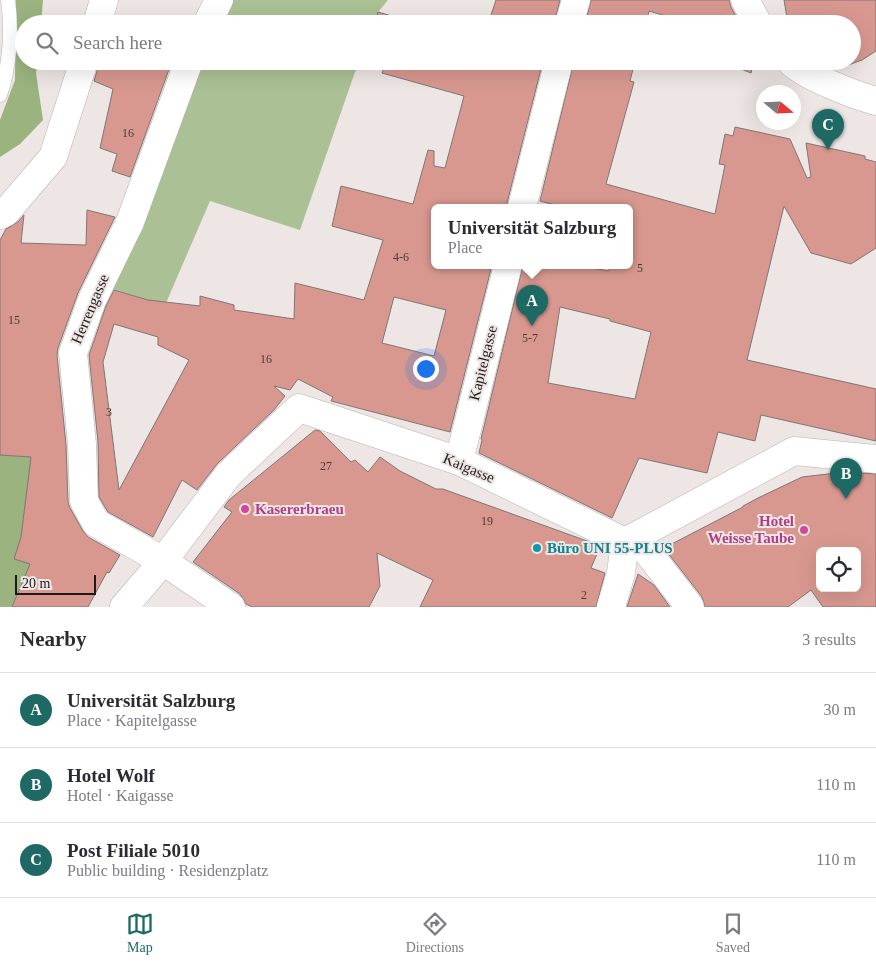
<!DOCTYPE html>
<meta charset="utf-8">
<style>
:root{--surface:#fff;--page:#f2f2f3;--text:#2b2b33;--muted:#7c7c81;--line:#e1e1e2;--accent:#1e6964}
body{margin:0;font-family:"Times New Roman",serif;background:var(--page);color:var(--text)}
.controls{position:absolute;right:15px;bottom:15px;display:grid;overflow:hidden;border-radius:8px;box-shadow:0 5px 20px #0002}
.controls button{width:45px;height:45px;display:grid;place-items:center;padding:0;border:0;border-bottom:1px solid var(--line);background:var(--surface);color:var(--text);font:25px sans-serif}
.compass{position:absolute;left:756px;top:85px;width:45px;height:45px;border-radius:50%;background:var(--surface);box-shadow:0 5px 20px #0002;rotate:109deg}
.scale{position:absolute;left:15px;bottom:12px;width:81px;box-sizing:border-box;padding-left:5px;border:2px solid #1d1b1a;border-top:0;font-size:14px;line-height:18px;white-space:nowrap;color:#1d1b1a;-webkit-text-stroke:4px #ede6e4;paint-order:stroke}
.you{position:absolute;left:425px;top:368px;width:18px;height:18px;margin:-12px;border:4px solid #fff;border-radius:50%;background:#1a73e8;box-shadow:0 0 0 8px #1a73e833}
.badge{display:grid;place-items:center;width:32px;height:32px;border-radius:50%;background:var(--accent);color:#fff;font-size:16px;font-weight:700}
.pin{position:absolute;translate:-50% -41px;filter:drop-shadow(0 1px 2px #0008)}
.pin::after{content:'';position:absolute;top:26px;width:18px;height:15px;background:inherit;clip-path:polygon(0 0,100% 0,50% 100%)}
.popup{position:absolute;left:431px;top:204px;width:202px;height:65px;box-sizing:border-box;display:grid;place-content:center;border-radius:8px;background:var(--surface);filter:drop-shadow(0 1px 4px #0005);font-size:16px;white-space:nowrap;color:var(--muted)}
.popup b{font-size:19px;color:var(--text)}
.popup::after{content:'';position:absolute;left:50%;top:100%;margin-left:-10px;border:10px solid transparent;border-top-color:var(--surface)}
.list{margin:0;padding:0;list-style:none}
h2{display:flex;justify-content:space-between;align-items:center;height:65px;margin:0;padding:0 20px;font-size:21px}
h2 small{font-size:16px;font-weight:400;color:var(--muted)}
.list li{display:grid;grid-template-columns:32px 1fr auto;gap:15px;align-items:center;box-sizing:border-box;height:75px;padding:0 20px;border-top:1px solid var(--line)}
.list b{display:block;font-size:19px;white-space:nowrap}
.list p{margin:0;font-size:16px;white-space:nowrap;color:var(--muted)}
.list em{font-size:16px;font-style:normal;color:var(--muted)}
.icon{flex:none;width:28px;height:28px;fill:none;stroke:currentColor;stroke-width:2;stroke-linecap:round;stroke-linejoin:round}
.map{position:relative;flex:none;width:876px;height:607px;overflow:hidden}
.search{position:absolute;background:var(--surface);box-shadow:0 5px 20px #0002;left:15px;right:15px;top:15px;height:55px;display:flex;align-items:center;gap:12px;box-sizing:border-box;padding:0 18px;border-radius:28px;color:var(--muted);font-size:19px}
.sheet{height:290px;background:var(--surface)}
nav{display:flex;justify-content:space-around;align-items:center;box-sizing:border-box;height:70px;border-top:1px solid var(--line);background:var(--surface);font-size:14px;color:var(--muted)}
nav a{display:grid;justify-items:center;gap:2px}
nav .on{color:var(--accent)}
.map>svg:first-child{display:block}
.green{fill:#abc195}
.forest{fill:#9ab37f}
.building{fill:#d8988f;stroke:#7d7776;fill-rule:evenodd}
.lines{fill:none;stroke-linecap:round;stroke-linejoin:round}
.lane-casing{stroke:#b9b3b0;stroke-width:15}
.street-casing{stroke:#b9b3b0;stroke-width:29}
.lane{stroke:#fff;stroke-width:14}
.street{stroke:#fff;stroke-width:28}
.hotel-dot{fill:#d1479c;stroke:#ede6e4;stroke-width:2}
.culture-dot{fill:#0f9aa8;stroke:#ede6e4;stroke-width:2}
.labels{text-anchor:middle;stroke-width:4;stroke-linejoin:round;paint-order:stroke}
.number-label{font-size:12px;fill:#4c3a37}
.street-label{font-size:15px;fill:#1d1b1a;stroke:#ede6e4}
.hotel-label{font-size:15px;font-weight:bold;fill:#b23c85;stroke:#ede6e4;text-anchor:start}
.culture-label{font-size:15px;font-weight:bold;fill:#0d838f;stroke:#ede6e4;text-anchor:start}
</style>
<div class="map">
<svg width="876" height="607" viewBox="0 0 876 607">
<rect width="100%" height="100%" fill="#ede6e4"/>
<g class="green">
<path d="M224,0H388L378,12L375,24H215Z"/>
<path d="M201,61H364L355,72L300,230L210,201L166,303L148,300L106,287Z"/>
</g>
<g class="forest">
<path d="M16,0H43L41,24H24V61H37L36,73L43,120L20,144L0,157V120L15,80Z"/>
<path d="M0,455L31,456L30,564L12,607H0Z"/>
</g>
<g class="building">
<path d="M496,0H560L554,24H488Z"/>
<path d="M591,0H729L731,7L740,24H693L649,11L646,24H585Z"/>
<path d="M784,0H876V51L862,60L848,65H832L818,61H852V24H788Z"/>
<path d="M378,12L419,24H375Z"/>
<path d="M100,61H172L130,177L112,171L117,154L100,148L113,89L94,81Z"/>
<path d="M367,61H543L506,207H434V265H492L450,432L331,401L333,397L298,379L290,390L274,386L285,396L274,410L217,464L197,490L182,480L153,537L108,512L99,497L98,442L89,355L106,306L114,290L148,300L200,306V296L234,305V310L294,319L295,283L364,300L383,240L332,226L341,186L413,204L428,150L434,151V166L445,168L464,96L382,73L384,68L366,63ZM394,297L446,310L434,356L382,343ZM114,324L158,337V345L189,360L119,490L103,362Z"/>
<path d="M574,61H635L630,81L634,82L606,184L715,214L725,165L719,164L725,134L733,136L735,127L790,139L807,178L811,177L806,143L865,156V159L876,162V248L851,264L811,253L784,206L747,360L876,389V441L761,415L755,441L718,432L707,473L639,458L612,518L479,453L482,440L481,439L523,265H574L609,271L610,265H630V207H562L540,201ZM560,307L610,319V321L651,332L635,399L548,383Z"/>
<path d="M733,61H754L751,73L736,67Z"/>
<path d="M87,210L115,217L78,293L58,348L57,355L66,445L68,502L70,508L83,531L88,537L120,555L109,573L107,572L88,607H12L30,564L14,559L21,537L31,457L0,455V240L6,229L18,222L24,215L21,243L86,245Z"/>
<path d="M315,430L320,431L351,462L355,460L368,472L380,457L400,471L436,489H443L587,541L600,547L591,568L605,573L596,607H420L433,580L377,553L380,586L369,607H252L246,604L240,594L193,562L232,512L224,507L229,500Z"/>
<path d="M845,472L876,474V607H823L811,590L788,607H705L702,597L664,548L743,507V506L758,498L802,477ZM820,551H857V588H820Z"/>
<path d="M638,574L654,585L670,607H627Z"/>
</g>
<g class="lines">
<defs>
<path id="lane" d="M0,95C10,66 12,30 8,0"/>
<g id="street">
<path d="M745,0L758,24"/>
<path d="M97,24L104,0"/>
<path d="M207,24L219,0"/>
<path d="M569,24L576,0"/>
<path d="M189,61L130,222L92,300L73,353L82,444L84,501L96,523L163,561L231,607"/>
<path d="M790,61C805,76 854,95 876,101"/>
<path d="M522,207L559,61"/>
<path d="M0,215L6,212L53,157L84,61"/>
<path d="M459,461L508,265"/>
<path d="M636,537L690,607"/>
<path d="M124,607L163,561L228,475L299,408L459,461L625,542L794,451L876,459"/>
<path d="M611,607L621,573L625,542"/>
</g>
</defs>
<use href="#lane" class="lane-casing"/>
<use href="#street" class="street-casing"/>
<use href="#lane" class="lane"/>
<use href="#street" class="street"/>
</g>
<g class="hotel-dot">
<circle cx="245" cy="509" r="5"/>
<circle cx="804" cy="530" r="5"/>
</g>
<circle class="culture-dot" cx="537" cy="548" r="5"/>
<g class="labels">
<g class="number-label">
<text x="128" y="137">16</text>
<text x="401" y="261">4-6</text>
<text x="640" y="272">5</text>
<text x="14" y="324">15</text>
<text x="530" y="342">5-7</text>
<text x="266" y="363">16</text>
<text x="109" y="416">3</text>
<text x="326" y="470">27</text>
<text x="487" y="525">19</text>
<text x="584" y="599">2</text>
</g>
<g class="street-label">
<text transform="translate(90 309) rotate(-67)" y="5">Herrengasse</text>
<text transform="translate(483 363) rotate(-76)" y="5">Kapitelgasse</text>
<text transform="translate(469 468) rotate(23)" y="5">Kaigasse</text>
</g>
<g class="hotel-label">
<text x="255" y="514">Kasererbraeu</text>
<text x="794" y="526" text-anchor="end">Hotel<tspan x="794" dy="17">Weisse Taube</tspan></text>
</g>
<g class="culture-label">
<text x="547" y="553">Büro UNI 55-PLUS</text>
</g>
</g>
</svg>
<div class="controls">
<button><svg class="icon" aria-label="locate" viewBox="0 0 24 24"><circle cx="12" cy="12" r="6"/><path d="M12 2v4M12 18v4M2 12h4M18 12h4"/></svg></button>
</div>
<svg class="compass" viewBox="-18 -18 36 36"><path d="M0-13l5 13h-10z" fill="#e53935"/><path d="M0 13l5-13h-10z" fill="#7c7c81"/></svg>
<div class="scale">20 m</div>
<div class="you"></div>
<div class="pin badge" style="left:532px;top:326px">A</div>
<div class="popup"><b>Universität Salzburg</b>Place</div>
<div class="pin badge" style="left:846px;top:499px">B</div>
<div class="pin badge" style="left:828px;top:150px">C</div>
<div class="search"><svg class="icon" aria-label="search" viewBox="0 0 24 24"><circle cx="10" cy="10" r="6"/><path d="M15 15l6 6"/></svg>Search here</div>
</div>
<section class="sheet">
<h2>Nearby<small>3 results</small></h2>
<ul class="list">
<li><span class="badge">A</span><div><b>Universität Salzburg</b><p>Place · Kapitelgasse</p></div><em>30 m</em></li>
<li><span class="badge">B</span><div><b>Hotel Wolf</b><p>Hotel · Kaigasse</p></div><em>110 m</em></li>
<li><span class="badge">C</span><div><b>Post Filiale 5010</b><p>Public building · Residenzplatz</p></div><em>110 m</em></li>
</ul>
</section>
<nav>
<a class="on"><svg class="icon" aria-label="map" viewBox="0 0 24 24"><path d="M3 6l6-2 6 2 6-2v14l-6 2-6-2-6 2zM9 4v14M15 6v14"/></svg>Map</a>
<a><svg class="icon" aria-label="directions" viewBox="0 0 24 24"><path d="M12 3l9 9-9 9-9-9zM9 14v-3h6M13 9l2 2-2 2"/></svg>Directions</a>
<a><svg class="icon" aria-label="saved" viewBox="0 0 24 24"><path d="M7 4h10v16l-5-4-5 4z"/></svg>Saved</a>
</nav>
